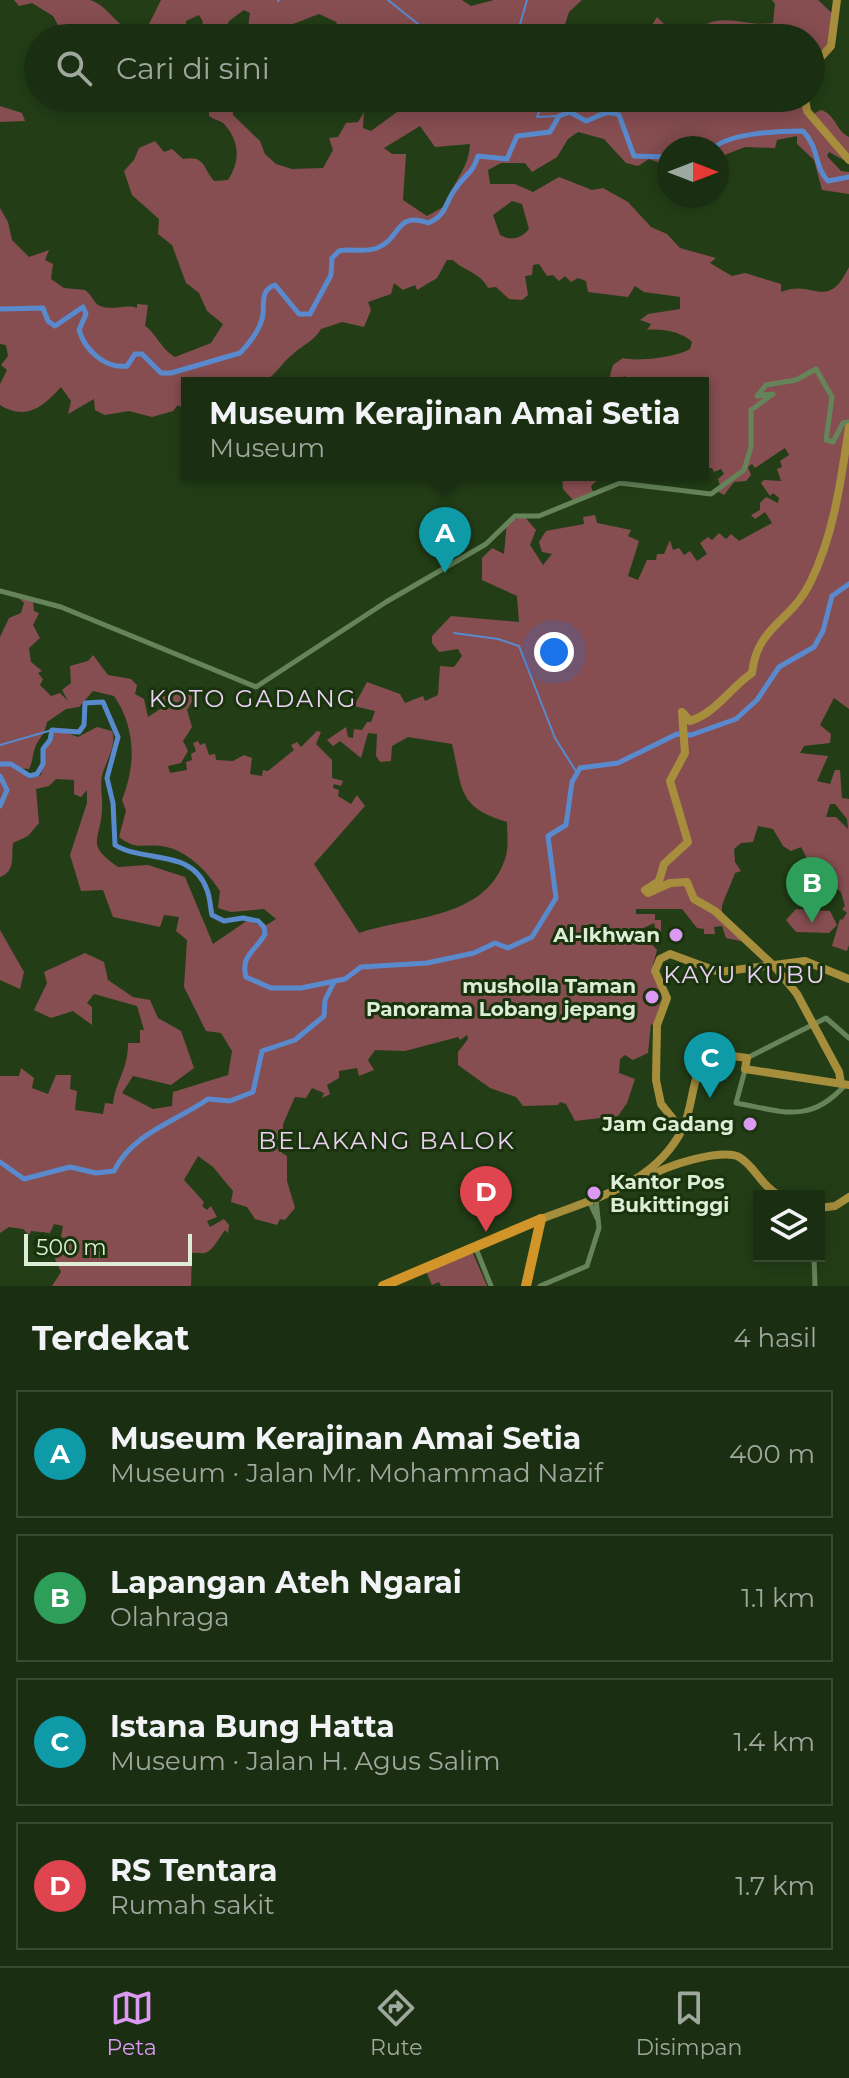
<!DOCTYPE html>
<html lang="id">
<meta charset="utf-8">
<style>
:root{--surface:#1a2e11;--page:#23361a;--text:#f1f3f6;--muted:#9fa89f;--line:#384a31;--accent:#dc99f4}
body{margin:0;font-family:Montserrat,sans-serif;background:var(--page);color:var(--text)}
.controls{position:absolute;right:24px;bottom:24px;display:grid;overflow:hidden;border-radius:0px;box-shadow:0 4px 20px #0003}
.controls button{width:72px;height:72px;display:grid;place-items:center;padding:0;border:0;border-bottom:2px solid var(--line);background:var(--surface);color:var(--text);font:40px sans-serif}
.compass{position:absolute;left:657px;top:136px;width:72px;height:72px;border-radius:50%;background:var(--surface);box-shadow:0 4px 20px #0003;rotate:90deg}
.scale{position:absolute;left:24px;bottom:20px;width:168px;box-sizing:border-box;padding-left:8px;border:4px solid #ddedd6;border-top:0;font-size:22px;line-height:28px;white-space:nowrap;color:#ddedd6;-webkit-text-stroke:6px #19330c;paint-order:stroke}
.you{position:absolute;left:554px;top:652px;width:28px;height:28px;margin:-20px;border:6px solid #fff;border-radius:50%;background:#1a73e8;box-shadow:0 0 0 12px #1a73e833}
.badge{display:grid;place-items:center;width:52px;height:52px;border-radius:50%;background:var(--accent);color:#fff;font-size:26px;font-weight:700}
.pin{position:absolute;translate:-50% -66px;filter:drop-shadow(0 2px 4px #0008)}
.pin::after{content:'';position:absolute;top:42px;width:28px;height:24px;background:inherit;clip-path:polygon(0 0,100% 0,50% 100%)}
.popup{position:absolute;left:181px;top:377px;width:528px;height:104px;box-sizing:border-box;display:grid;place-content:center;border-radius:0px;background:var(--surface);filter:drop-shadow(0 2px 6px #0005);font-size:26px;white-space:nowrap;color:var(--muted)}
.popup b{font-size:30px;color:var(--text)}
.popup::after{content:'';position:absolute;left:50%;top:100%;margin-left:-16px;border:16px solid transparent;border-top-color:var(--surface)}
.list{margin:0;padding:0;list-style:none}
h2{display:flex;justify-content:space-between;align-items:center;height:104px;margin:0;padding:0 32px;font-size:34px}
h2 small{font-size:26px;font-weight:400;color:var(--muted)}
.list li{display:grid;grid-template-columns:52px 1fr auto;gap:24px;align-items:center;box-sizing:border-box;height:128px;margin:0 16px 16px;padding:0 16px;border:2px solid var(--line);border-radius:0px}
.list b{display:block;font-size:30px;white-space:nowrap}
.list p{margin:0;font-size:26px;white-space:nowrap;color:var(--muted)}
.list em{font-size:26px;font-style:normal;color:var(--muted)}
.icon{flex:none;width:44px;height:44px;fill:none;stroke:currentColor;stroke-width:2;stroke-linecap:round;stroke-linejoin:round}
.map{position:relative;flex:none;width:849px;height:1286px;overflow:hidden}
.search{position:absolute;background:var(--surface);box-shadow:0 4px 20px #0003;left:24px;right:24px;top:24px;height:88px;display:flex;align-items:center;gap:20px;box-sizing:border-box;padding:0 28px;border-radius:44px;color:var(--muted);font-size:30px}
.sheet{height:680px;background:var(--surface)}
nav{display:flex;justify-content:space-around;align-items:center;box-sizing:border-box;height:112px;border-top:2px solid var(--line);background:var(--surface);font-size:22px;color:var(--muted)}
nav a{display:grid;justify-items:center;gap:4px}
nav .on{color:var(--accent)}
.map>svg:first-child{display:block}
.green{fill:#874e51;fill-rule:evenodd}
.lines{fill:none;stroke-linecap:round;stroke-linejoin:round}
.stream{stroke:#598ace;stroke-width:2}
.river{stroke:#598ace;stroke-width:5}
.minor{stroke:#66845a;stroke-width:5}
.major{stroke:#a68e3d;stroke-width:8}
.highway{stroke:#d1952a;stroke-width:10}
.poi-dot{fill:#dc99f4;stroke:#19330c;stroke-width:3}
.labels{text-anchor:middle;stroke-width:6;stroke-linejoin:round;paint-order:stroke}
.poi-label{font-size:20px;font-weight:bold;fill:#ddedd6;stroke:#19330c;text-anchor:end}
.quarter-label{font-size:24px;letter-spacing:2px;fill:#ecd0f6;stroke:#19330c}
</style>
<div class="map">
<svg width="849" height="1286" viewBox="0 0 849 1286">
<rect width="100%" height="100%" fill="#233e17"/>
<g class="green">
<path d="M14,0C37,0 68,0 90,0C108,5 117,28 135,32L148,26L161,0H462L471,6L494,0H582L569,12L562,34L567,38H344L336,22L319,14L293,24L279,38L247,34L250,13L244,10L229,21L222,38L197,36L203,22L199,15L186,21V38H66L56,34L49,38L58,25L53,16L32,3L19,6Z"/>
<path d="M772,0H818L835,16L829,44L811,68V38H644L657,17L677,37L693,36C713,7 745,28 773,23L775,4Z"/>
<path d="M217,98H232L233,115L260,141L265,154L276,164L292,169L323,168L333,150L329,138L338,137L346,123L358,122L364,112L363,128L371,131L397,112L395,98H421L424,105H442L457,98H801L813,114L821,110C836,115 836,131 849,137V163L829,152L827,156L841,171L849,172V194L822,190L814,160L797,144V136L777,140L775,148L745,147L717,158V148H669V166L649,159L638,166L626,163L604,139L578,132L568,139L557,157L532,172L525,163H501L488,170L490,184H515L533,192L559,177L592,190L603,188L628,202L651,227L667,234L680,248L716,258L710,263L732,276L745,273L781,284V292C813,278 827,313 849,267V709L834,698L820,725L831,734L830,743L804,746L800,753L828,756L817,781L830,784L835,770H840L842,798L849,799V945L847,951L832,946L840,919L842,920L847,913L842,909L845,906L841,892L833,886L824,894L823,901L799,904L798,900L814,894L811,889L814,880L808,871L810,864L801,847L791,851L783,846L773,829L758,826L753,842L741,843L734,849L735,862L741,871L735,873C720,914 712,906 745,942L726,938L722,926L714,927L715,934H704V929L697,928L682,909H636V914H655V920H661V932H656L654,923L639,930L657,950L653,965L666,996L656,1026L651,1024L648,1053L633,1060L625,1055L620,1059L619,1073L635,1079L627,1103L618,1116L575,1121L566,1104L560,1102L558,1105L523,1106L516,1097L490,1088L458,1065V1052L468,1039L467,1035L460,1040L458,1037L405,1051L375,1050L368,1060L374,1070L359,1076L357,1068L339,1071V1078L327,1085L330,1094L322,1098L324,1093L312,1088L306,1098L295,1097L283,1124V1140L277,1139L275,1143L280,1144L282,1153L287,1156V1181L295,1208L285,1220L280,1219L277,1225L255,1219L247,1207L231,1202L233,1191L213,1167L198,1156L184,1180L204,1202L202,1206L207,1210L211,1206L217,1217L207,1221L210,1227L224,1219L229,1225L228,1233L225,1230C219,1237 214,1250 205,1253C201,1254 196,1252 192,1253L191,1286H52L61,1272L55,1259L60,1244L66,1245L68,1239L61,1237L63,1226L54,1224L50,1233L31,1231L29,1235L23,1229L9,1227L0,1233V1076H19L21,1068L34,1078L32,1088L48,1094L56,1075H71L70,1089L77,1091L75,1110L103,1114L105,1103L113,1104C116,1079 128,1071 128,1043H140V1030H144L137,1006L94,994L87,1003L92,1007V1025L73,1011L51,1018L34,1010L47,983L44,972L85,953L104,962L108,980L133,997L150,1000L158,1018L181,1031L194,1068L171,1085L133,1076L122,1093L153,1109L172,1106L173,1092L228,1075L232,1051L221,1033L206,1031L184,987L187,940L176,931L179,917L164,915L160,927L113,917L103,890L81,891L70,855L87,803V790L81,797L74,794V780L56,779L49,786L36,789L39,823L28,836L13,843C11,857 16,871 0,877V637L9,618L21,613L24,603L19,598L33,602L34,611L39,613L33,625L40,638L29,648L31,662L42,671L38,673L43,679L40,685L51,696L60,693L68,701L62,690L71,683L70,666L88,661L93,655L108,675L131,679L137,685L135,694L144,699L148,717L165,706L162,697L182,691L191,696L197,693L187,710L192,727L183,741L188,751L181,763L168,766L170,773L187,770L186,762L192,760L191,754L196,751L193,743L198,741L200,745L205,743L209,755L215,754L216,760L233,761L244,755L252,758L250,774L262,776L263,770L268,771L294,750L291,745L297,742L301,747L317,731L321,732L316,744L332,760V778L343,781L341,786L334,784L333,788L339,790L338,796L351,804L357,795L365,806L314,864L359,933C409,916 485,920 505,859C509,849 507,833 507,822C457,807 463,790 452,744L408,737L392,746L391,761L380,762L376,756L377,734L368,733L361,758L340,741L333,746L327,740L346,727L348,737L353,738L354,729L362,730L367,722H371L375,711L354,706L367,682L400,694L405,703L423,696L425,701L438,695L440,666L454,667L462,656L458,649L439,652L432,643V636L451,616L519,622L517,596L482,580V558L492,548L504,554L507,522L524,516L536,530L530,545L543,565L552,554L542,552L539,542L546,531L584,524L583,517L595,515L597,523L631,530L628,536L639,541L628,576L638,580L647,560H656L657,554H664L670,540L673,550L679,548L684,555L690,551L697,561L707,554L700,543L708,537L712,540L719,533L726,539L731,534L739,541L772,523L765,512L755,519L751,515L760,510V503L766,497L778,503L779,498L773,493L770,496L761,483L764,480L781,481L777,469L782,467L780,461L789,455L785,448L755,468L752,464L748,467L751,475L746,481L734,482L724,495L717,491L720,486L718,479L724,474L721,469L714,472L712,468L703,469V383H649L641,380L636,383L624,376L617,383L609,379L613,365L623,358C637,362 677,357 690,349L692,342C683,332 661,328 647,330L651,324L640,320L648,314L680,309V297L644,292L635,286L628,297L588,292L586,281L578,278L571,282L565,276L559,281L553,275L547,276L539,264L533,265L532,275L525,276L528,295L522,300L509,299L496,287L488,288C481,273 464,271 453,260H447L437,278L417,290L415,285L403,290L394,283L391,294L368,302L371,310L364,327L342,322L321,329C313,342 304,344 293,354C282,362 278,373 265,381L253,377L248,383H187V412L178,405L173,411L152,417L129,411L105,415L95,410L94,399L68,414L71,401L61,387C43,407 26,421 0,405V384L7,370L1,365L8,356L6,345L0,344V208L8,222L12,240L29,257L49,250L45,260L53,264L51,279L64,288L85,290C90,293 94,302 98,305C111,312 125,303 137,308V304L148,305L145,326C157,334 160,348 175,357L211,343L223,324L207,311L199,293L186,283L172,245L158,234L159,219L132,195L124,171L134,160L139,148L155,141L164,152L172,149L183,159C205,155 203,168 214,181L228,180C240,162 240,142 225,125C221,120 214,120 209,116V108ZM420,126L435,147L470,144C469,170 452,181 447,205L427,216L403,200L406,154H392L384,148ZM512,201L522,204L529,229C521,239 511,241 500,235L493,215ZM93,691L114,696C136,728 136,765 122,800L126,811L119,837C135,850 143,844 161,846C186,849 207,871 220,891L218,908L231,912L264,909L276,919L263,927L248,920L213,944L185,877L148,865L118,867C85,844 100,842 102,810C103,797 99,784 103,772C107,760 117,743 112,731L97,727L78,737L56,729L45,749L41,775L30,779L18,768L29,769C33,762 32,755 35,748C39,737 44,737 47,722L66,709L79,707ZM830,804H835L847,819L848,829L836,817H826Z"/>
<path d="M0,106L22,113L25,121L0,122Z"/>
<path d="M562,475H601V477L591,486L593,492L573,500L563,489Z"/>
<path d="M796,909L830,911L837,925L829,933L796,932L786,920Z"/>
<path d="M0,930L24,972L20,989L0,980Z"/>
<path d="M472,1251L487,1286H441L439,1282L432,1285L426,1271Z"/>
</g>
<g class="lines">
<g class="stream">
<path d="M388,0L428,32L482,29L495,32L500,38"/>
<path d="M278,1L279,0"/>
<path d="M519,38L518,31L527,0"/>
<path d="M536,98L540,109L537,117L559,116"/>
<path d="M454,633L498,639L519,646L555,738L577,773"/>
<path d="M0,745L52,730"/>
</g>
<g class="river">
<path d="M714,148C729,133 779,131 803,131C820,149 814,167 828,181L849,177"/>
<path d="M0,309L43,308L48,321L55,326L83,307L86,314L79,330C85,350 105,369 127,366L135,354H142L161,373H171L240,353C248,345 259,331 262,319C266,306 258,291 275,285L299,314H310L331,275L332,258L339,251C351,248 365,253 377,248C401,239 395,211 428,223C448,215 444,203 456,188C466,173 472,175 478,156L507,159L517,136L550,132L559,116L570,112L586,121C600,117 604,109 619,115L634,156L669,157"/>
<path d="M0,764H11L30,776L37,774L43,764V749L50,740L52,730L79,732L84,725L85,703L103,702L118,737L107,778L113,803L115,845C144,863 193,848 207,890C210,897 210,906 212,915L224,921L243,918L258,921L264,927L265,934C256,951 240,955 246,977L271,988H301L345,979L361,967L427,963L474,953L495,943L508,948L532,937L556,898L548,836L566,825L572,782L580,768L618,763L677,734L691,735L736,719L757,700L779,667L814,647L823,631L832,596L849,584"/>
<path d="M0,776L7,790L0,806"/>
<path d="M0,1162L24,1179L70,1167L96,1173L114,1171C133,1133 175,1122 208,1099L230,1101L253,1092L262,1051L295,1040L324,1016L325,1000L334,982"/>
</g>
<g class="minor">
<path d="M0,591L61,607L256,687L386,602L486,544L515,516H539L620,483L711,494L744,470L751,447V410L773,394L757,396L766,385L796,380L816,369L832,397L826,440L833,442L843,423L849,422"/>
<path d="M747,1058L826,1018L849,1038"/>
<path d="M745,1070L736,1103C781,1111 810,1125 845,1085"/>
<path d="M589,1201L597,1218"/>
<path d="M475,1246L491,1286"/>
<path d="M814,1256L815,1286"/>
<path d="M540,1286L587,1266L599,1228L596,1199"/>
</g>
<g class="major">
<path d="M811,68L831,46L837,0"/>
<path d="M805,98L807,111L849,160"/>
<path d="M841,1083L839,1072L797,994L775,967L715,911L694,899L687,882L670,883L648,893L645,890L659,881L664,864L688,842L670,781L685,753L682,712L690,721C716,713 730,688 752,673C757,626 791,622 810,583C834,535 841,480 849,427"/>
<path d="M682,1130L661,1104L656,1080L657,1025L667,998L655,971L660,959L670,954L719,972L805,961L849,979"/>
<path d="M648,1178C661,1166 723,1148 739,1157C755,1166 760,1185 780,1196"/>
<path d="M819,1208L835,1206L849,1197"/>
<path d="M541,1219C594,1198 655,1185 683,1128C694,1105 691,1071 710,1053L747,1058L745,1069L849,1085"/>
</g>
<g class="highway">
<path d="M383,1286L541,1219"/>
<path d="M526,1286L541,1219"/>
</g>
</g>
<g class="poi-dot">
<circle cx="676" cy="935" r="8"/>
<circle cx="652" cy="997" r="8"/>
<circle cx="750" cy="1124" r="8"/>
<circle cx="594" cy="1193" r="8"/>
</g>
<g class="labels">
<g class="poi-label">
<text x="660" y="942">Al-Ikhwan</text>
<text x="636" y="993">musholla Taman<tspan x="636" dy="23">Panorama Lobang jepang</tspan></text>
<text x="734" y="1131">Jam Gadang</text>
<text x="610" y="1189" text-anchor="start">Kantor Pos<tspan x="610" dy="23">Bukittinggi</tspan></text>
</g>
<g class="quarter-label">
<text x="253" y="707">KOTO GADANG</text>
<text x="745" y="983">KAYU KUBU</text>
<text x="387" y="1149">BELAKANG BALOK</text>
</g>
</g>
</svg>
<div class="controls">
<button><svg class="icon" aria-label="layers" viewBox="0 0 24 24"><path d="M12 4l9 5-9 5-9-5zM3 14l9 5 9-5"/></svg></button>
</div>
<svg class="compass" viewBox="-18 -18 36 36"><path d="M0-13l5 13h-10z" fill="#e53935"/><path d="M0 13l5-13h-10z" fill="#9fa89f"/></svg>
<div class="scale">500 m</div>
<div class="you"></div>
<div class="pin badge" style="left:445px;top:573px;background:#0f9aa8">A</div>
<div class="popup"><b>Museum Kerajinan Amai Setia</b>Museum</div>
<div class="pin badge" style="left:812px;top:923px;background:#2e9e5b">B</div>
<div class="pin badge" style="left:710px;top:1098px;background:#0f9aa8">C</div>
<div class="pin badge" style="left:486px;top:1232px;background:#e0444e">D</div>
<div class="search"><svg class="icon" aria-label="search" viewBox="0 0 24 24"><circle cx="10" cy="10" r="6"/><path d="M15 15l6 6"/></svg>Cari di sini</div>
</div>
<section class="sheet">
<h2>Terdekat<small>4 hasil</small></h2>
<ul class="list">
<li><span class="badge" style="background:#0f9aa8">A</span><div><b>Museum Kerajinan Amai Setia</b><p>Museum · Jalan Mr. Mohammad Nazif</p></div><em>400 m</em></li>
<li><span class="badge" style="background:#2e9e5b">B</span><div><b>Lapangan Ateh Ngarai</b><p>Olahraga</p></div><em>1.1 km</em></li>
<li><span class="badge" style="background:#0f9aa8">C</span><div><b>Istana Bung Hatta</b><p>Museum · Jalan H. Agus Salim</p></div><em>1.4 km</em></li>
<li><span class="badge" style="background:#e0444e">D</span><div><b>RS Tentara</b><p>Rumah sakit</p></div><em>1.7 km</em></li>
</ul>
</section>
<nav>
<a class="on"><svg class="icon" aria-label="map" viewBox="0 0 24 24"><path d="M3 6l6-2 6 2 6-2v14l-6 2-6-2-6 2zM9 4v14M15 6v14"/></svg>Peta</a>
<a><svg class="icon" aria-label="directions" viewBox="0 0 24 24"><path d="M12 3l9 9-9 9-9-9zM9 14v-3h6M13 9l2 2-2 2"/></svg>Rute</a>
<a><svg class="icon" aria-label="saved" viewBox="0 0 24 24"><path d="M7 4h10v16l-5-4-5 4z"/></svg>Disimpan</a>
</nav>
